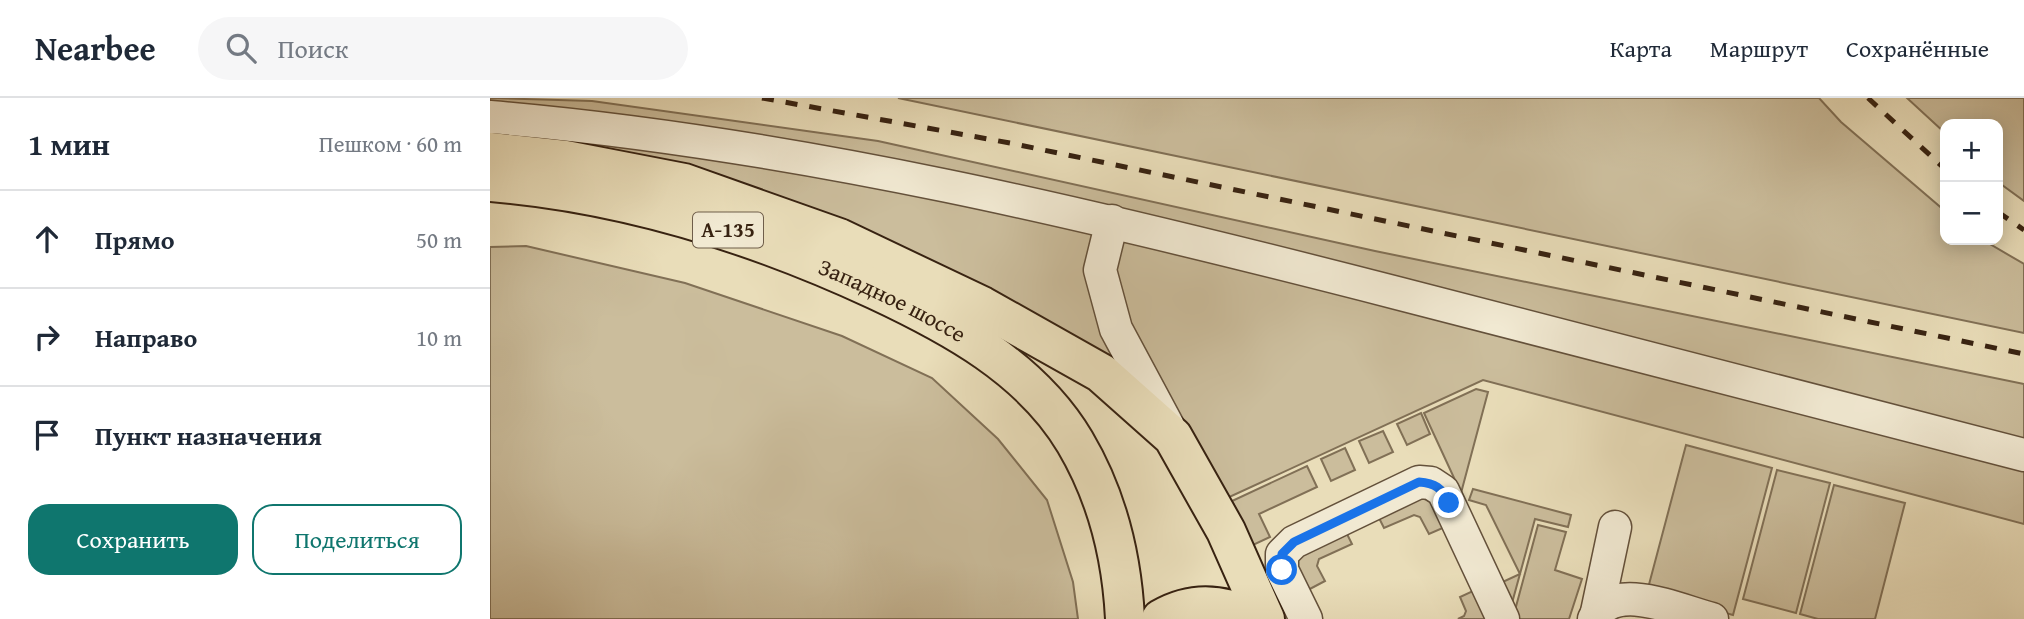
<!DOCTYPE html>
<html lang="ru">
<meta charset="utf-8">
<style>
:root{--surface:#fff;--page:#f6f6f7;--text:#1f2937;--muted:#747a83;--line:#e0e1e3;--accent:#0f766e}
body{margin:0;font-family:"Gentium Book Plus",serif;background:var(--page);color:var(--text)}
.controls{position:absolute;right:21px;top:21px;display:grid;overflow:hidden;border-radius:14px;box-shadow:0 4px 18px #0003}
.controls button{width:63px;height:63px;display:grid;place-items:center;padding:0;border:0;border-bottom:2px solid var(--line);background:var(--surface);color:var(--text);font:35px sans-serif}
.stop{position:absolute;width:21px;height:21px;margin:-16px;border:5px solid #1a73e8;border-radius:50%;background:#fff}
.stop.end{background:#1a73e8;border-color:#fff;box-shadow:0 2px 7px #0008}
.list{margin:0;padding:0;list-style:none}
h2{display:flex;justify-content:space-between;align-items:center;height:91px;margin:0;padding:0 28px;font-size:30px}
h2 small{font-size:23px;font-weight:400;color:var(--muted)}
.list li{display:grid;grid-template-columns:46px 1fr auto;gap:21px;align-items:center;box-sizing:border-box;height:98px;padding:0 28px;border-top:2px solid var(--line)}
.list b{display:block;font-size:26px;white-space:nowrap}
.list em{font-size:23px;font-style:normal;color:var(--muted)}
.actions{display:flex;gap:14px;padding:21px 28px}
.actions a{flex:1;padding:16px 0;border:2px solid var(--accent);border-radius:21px;text-align:center;font-size:24px;color:var(--accent)}
.actions .main{background:var(--accent);color:#fff}
.icon{flex:none;width:38px;height:38px;fill:none;stroke:currentColor;stroke-width:2;stroke-linecap:round;stroke-linejoin:round}
.map{position:relative;flex:none;width:1534px;height:521px;overflow:hidden}
header{display:flex;align-items:center;gap:42px;box-sizing:border-box;height:98px;padding:0 35px;background:var(--surface);border-bottom:2px solid var(--line)}
header strong{font-size:33px}
nav{display:flex;gap:38px;margin-inline-start:auto;font-size:24px}
.search{width:490px;height:63px;background:var(--page);display:flex;align-items:center;gap:18px;box-sizing:border-box;padding:0 24px;border-radius:38px;color:var(--muted);font-size:26px}
main{display:flex}
aside{flex:1;background:var(--surface)}
.map>svg:first-child{display:block}
.green{fill:#cbbd9c;stroke:#817056;stroke-width:2}
.lines{fill:none;stroke-linecap:round;stroke-linejoin:round}
.minor-casing{stroke:#64513b;stroke-width:35}
.highway-casing{stroke:#372211;stroke-width:42}
.minor{stroke:#f1e9d2;stroke-width:32}
.highway{stroke:#e9ddb9;stroke-width:38}
.rail{stroke:#372211;stroke-width:5;stroke-dasharray:12 12;stroke-linecap:butt}
.route{stroke:#1a73e8;stroke-width:9}
.labels{text-anchor:middle;stroke-width:5;stroke-linejoin:round;paint-order:stroke}
.shield{fill:#f1e9d2;stroke:#6f5e4b;stroke-width:2}
.shield-label{font-size:21px;font-weight:bold;fill:#372211}
.street-label{font-size:23px;fill:#372211;stroke:#f1e9d2}
</style>
<header>
<strong>Nearbee</strong>
<div class="search"><svg class="icon" aria-label="search" viewBox="0 0 24 24"><circle cx="10" cy="10" r="6"/><path d="M15 15l6 6"/></svg>Поиск</div>
<nav><a>Карта</a><a>Маршрут</a><a>Сохранённые</a></nav>
</header>
<main>
<aside>
<h2>1 мин<small>Пешком · 60 m</small></h2>
<ul class="list">
<li><svg class="icon" aria-label="ahead" viewBox="0 0 24 24"><path d="M12 20V5M6 11l6-6 6 6"/></svg><div><b>Прямо</b></div><em>50 m</em></li>
<li><svg class="icon" aria-label="right" viewBox="0 0 24 24"><path d="M7 20v-9h11M14 6l5 5-5 5"/></svg><div><b>Направо</b></div><em>10 m</em></li>
<li><svg class="icon" aria-label="arrive" viewBox="0 0 24 24"><path d="M6 21V4h12l-3 4 3 4H6"/></svg><div><b>Пункт назначения</b></div></li>
</ul>
<div class="actions"><a class="main">Сохранить</a><a>Поделиться</a></div>
</aside>
<div class="map">
<svg width="1534" height="521" viewBox="0 0 1534 521">
<rect width="100%" height="100%" fill="#e9ddb9"/>
<filter id="stains"><feTurbulence type="fractalNoise" baseFrequency=".00286" numOctaves="4"/><feColorMatrix values="0 0 0 0 .2 0 0 0 0 .09 0 0 0 0 .02 0 0 0 .5 -.17"/></filter>
<radialGradient id="worn" r=".72"><stop offset=".6" stop-color="#630" stop-opacity="0"/><stop offset="1" stop-color="#630" stop-opacity=".3"/></radialGradient>
<g class="green">
<path d="M0,0L102,3L388,43L885,153L1534,286V426L993,282L735,401L622,265L0,41Z"/>
<path d="M408,0H1329L1351,24L1455,113V142H1493L1534,166V235Z"/>
<path d="M1417,0H1534V103L1508,84V26H1455V35Z"/>
<path d="M36,148L195,185L352,238L442,280L508,341L557,402L583,484L588,521H0V149Z"/>
<path d="M986,291L998,294L971,395L934,315Z"/>
<path d="M931,315L940,336L917,347L907,326Z"/>
<path d="M893,333L903,354L879,365L869,343Z"/>
<path d="M1196,347L1282,370L1243,517L1157,494Z"/>
<path d="M855,350L865,372L841,383L831,361Z"/>
<path d="M817,368L827,389L769,416L780,439L763,447L742,403Z"/>
<path d="M1287,372L1340,385L1306,515L1253,501Z"/>
<path d="M1344,387L1415,405L1385,521H1328L1310,516Z"/>
<path d="M983,391L1081,417L1078,429L1045,421L1019,516L1006,487L1030,476L996,407L979,402Z"/>
<path d="M933,400L944,406L955,429L939,436L930,419L924,417L894,430L888,418L923,402Z"/>
<path d="M1048,427L1076,434L1065,472L1092,481L1079,521H1026L1024,516Z"/>
<path d="M856,434L862,446L829,461L827,468L835,483L816,493L807,473V462L814,454Z"/>
<path d="M985,492L996,521H968L974,518L976,513L970,499Z"/>
</g>
<g class="lines">
<defs>
<g id="minor">
<path d="M0,19C308,45 608,118 907,195C1116,249 1325,303 1534,357"/>
<path d="M622,123L610,172L626,231L678,328"/>
<path d="M1107,514L1125,429"/>
<path d="M816,521L792,472V456L804,444L929,384L941,385L953,393L1013,521"/>
<path d="M1104,521C1122,481 1190,513 1222,521"/>
</g>
<g id="highway">
<path d="M0,54L75,62L194,85L349,140L492,208L611,275L683,339L736,433L775,521"/>
<path id="s1" d="M0,84C135,95 263,135 386,192C461,227 541,270 585,344C617,398 632,460 635,521"/>
<path d="M671,521C702,503 732,505 763,521"/>
</g>
</defs>
<use href="#minor" class="minor-casing"/>
<use href="#highway" class="highway-casing"/>
<use href="#minor" class="minor"/>
<use href="#highway" class="highway"/>
<g class="rail">
<path d="M272,0L520,45L1534,256"/>
<path d="M1378,0L1455,71"/>
<path d="M1508,114L1534,132"/>
</g>
</g>
<g class="lines">
<path class="route" d="M792,472V456L804,444L929,384C945,385 952,390 959,405"/>
</g>
<g class="labels">
<rect class="shield" x="203" y="114.5" width="70" height="35" rx="5"/>
<g class="shield-label">
<text x="238" y="139">А-135</text>
</g>
<g class="street-label">
<text dy="8" stroke="none"><textPath href="#s1" startOffset="422">Западное шоссе</textPath></text>
</g>
</g>
<rect width="100%" height="100%" filter="url(#stains)"/>
<rect width="100%" height="100%" fill="url(#worn)"/>
</svg>
<div class="controls">
<button>+</button>
<button>−</button>
</div>
<div class="stop" style="left:792px;top:472px"></div>
<div class="stop end" style="left:959px;top:405px"></div>
</div>
</main>
